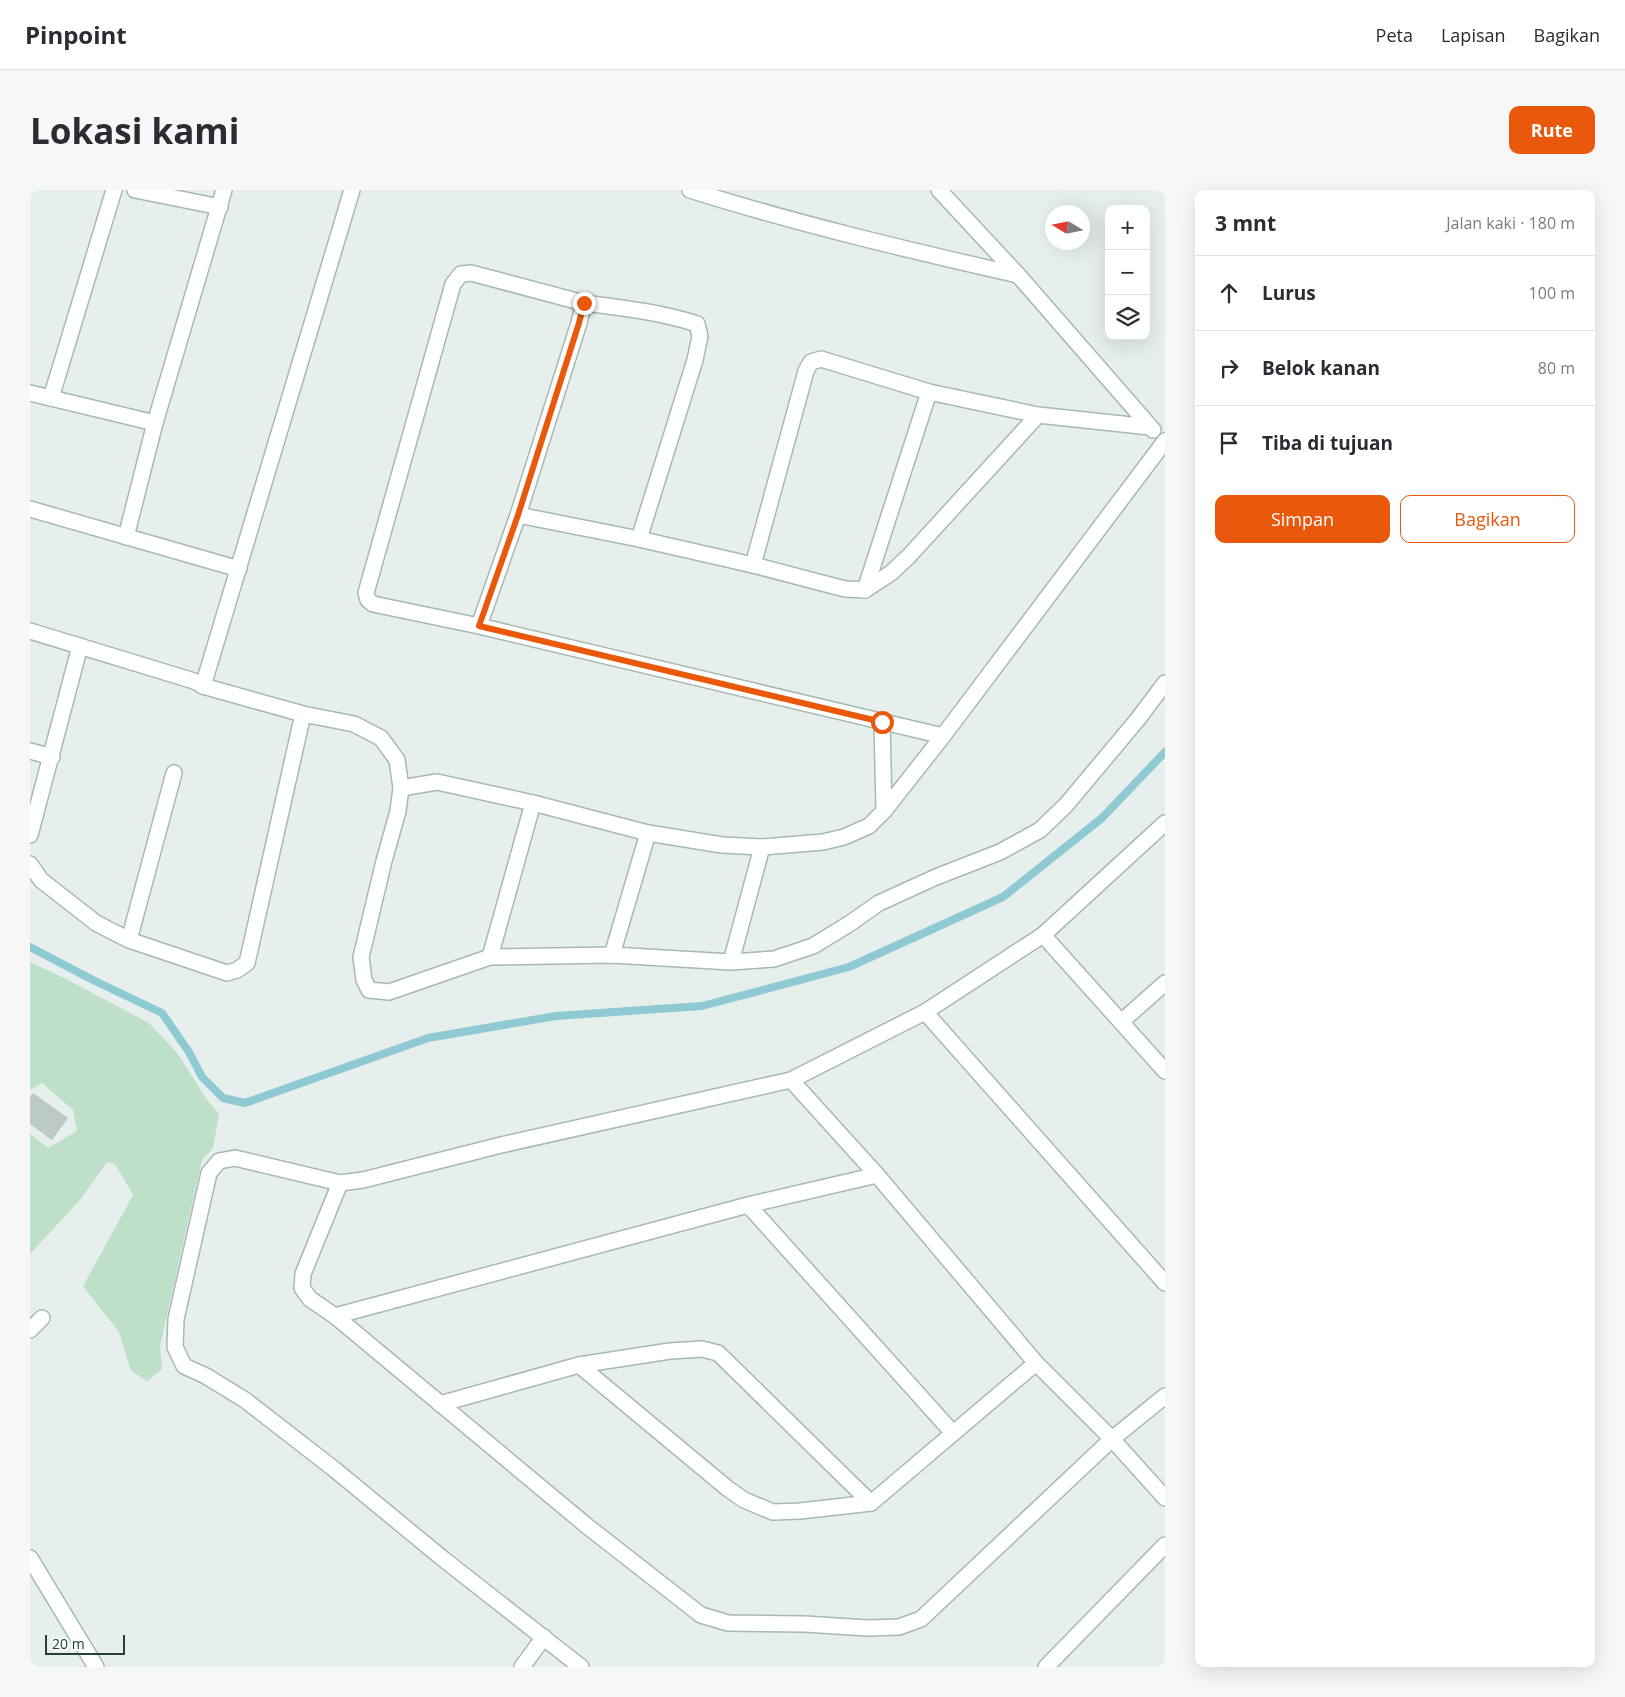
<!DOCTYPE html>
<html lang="id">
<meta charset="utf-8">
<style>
:root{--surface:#fff;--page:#f7f7f7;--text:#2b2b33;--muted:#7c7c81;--line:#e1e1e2;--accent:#ea580c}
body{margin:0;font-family:"Open Sans",sans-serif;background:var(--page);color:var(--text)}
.controls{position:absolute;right:15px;top:15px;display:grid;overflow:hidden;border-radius:10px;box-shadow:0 5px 20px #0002}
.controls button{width:45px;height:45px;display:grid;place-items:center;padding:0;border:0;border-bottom:1px solid var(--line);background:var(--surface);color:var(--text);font:25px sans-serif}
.compass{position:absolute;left:1015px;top:15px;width:45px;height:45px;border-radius:50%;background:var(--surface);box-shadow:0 5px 20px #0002;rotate:280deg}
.scale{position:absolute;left:15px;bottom:12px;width:80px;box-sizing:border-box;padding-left:5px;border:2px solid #24423a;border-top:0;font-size:14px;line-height:18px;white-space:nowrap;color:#24423a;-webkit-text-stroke:4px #f7fbf9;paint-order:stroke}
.stop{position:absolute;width:15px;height:15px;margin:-11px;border:4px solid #ea580c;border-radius:50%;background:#fff}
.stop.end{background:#ea580c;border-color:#fff;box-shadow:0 1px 5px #0008}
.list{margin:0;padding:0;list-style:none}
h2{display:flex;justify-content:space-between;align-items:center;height:65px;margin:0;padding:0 20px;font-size:21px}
h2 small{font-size:16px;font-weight:400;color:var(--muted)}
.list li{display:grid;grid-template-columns:32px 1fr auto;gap:15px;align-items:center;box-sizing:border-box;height:75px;padding:0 20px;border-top:1px solid var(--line)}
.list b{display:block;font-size:19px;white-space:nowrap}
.list em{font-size:16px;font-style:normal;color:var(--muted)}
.actions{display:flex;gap:10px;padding:15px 20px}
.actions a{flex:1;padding:11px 0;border:1px solid var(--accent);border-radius:10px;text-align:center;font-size:18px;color:var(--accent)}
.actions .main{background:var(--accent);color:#fff}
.icon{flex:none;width:28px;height:28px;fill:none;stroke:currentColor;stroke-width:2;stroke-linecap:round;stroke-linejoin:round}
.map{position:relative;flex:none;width:1135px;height:1477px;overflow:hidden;border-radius:10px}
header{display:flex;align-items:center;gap:30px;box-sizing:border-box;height:70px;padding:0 25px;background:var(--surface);border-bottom:1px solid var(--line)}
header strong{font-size:24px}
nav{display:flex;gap:28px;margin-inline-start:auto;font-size:18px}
.intro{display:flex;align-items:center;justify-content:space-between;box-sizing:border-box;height:120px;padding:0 30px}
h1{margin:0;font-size:35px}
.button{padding:12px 22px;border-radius:10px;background:var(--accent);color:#fff;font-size:18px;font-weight:700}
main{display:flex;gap:30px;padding:0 30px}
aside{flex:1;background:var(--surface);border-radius:10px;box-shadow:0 5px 20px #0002}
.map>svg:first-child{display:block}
.green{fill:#bfe0c8}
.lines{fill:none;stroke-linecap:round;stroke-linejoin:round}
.stream{stroke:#8ec9d4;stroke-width:8}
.building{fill:#bbcac4}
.minor-casing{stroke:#a8b8b2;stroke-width:18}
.secondary-casing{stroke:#a4bbb3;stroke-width:18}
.minor{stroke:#fff;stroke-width:15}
.secondary{stroke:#fff;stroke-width:15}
.route{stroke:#ea580c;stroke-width:6}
</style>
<header>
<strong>Pinpoint</strong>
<nav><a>Peta</a><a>Lapisan</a><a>Bagikan</a></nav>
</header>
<div class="intro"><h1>Lokasi kami</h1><a class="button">Rute</a></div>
<main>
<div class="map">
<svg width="1135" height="1477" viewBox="0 0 1135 1477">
<rect width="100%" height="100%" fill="#e6efeb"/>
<path class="green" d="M0,772L32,787L119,833L147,863L178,911L189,924L183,958L172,970L130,1156L132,1179L117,1191L101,1181L89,1142L53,1096L103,1005L85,974L77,972L50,1010L0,1064V944L18,958L47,941L43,920L12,893L0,900Z"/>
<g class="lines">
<path class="stream" d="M0,757L63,790L132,823L159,862L172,887L193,908L215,913L398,848L526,826L672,816L819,777L973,707L1072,628L1135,562"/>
</g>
<path class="building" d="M3,903L38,928L22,950L0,934V907Z"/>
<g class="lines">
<defs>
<g id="minor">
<path d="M105,0L190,17"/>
<path d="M660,0C768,34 878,60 988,85"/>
<path d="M909,0L988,85L1123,240"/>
<path d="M554,113C592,118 630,122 667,134L670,146L665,170L609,349"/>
<path d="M0,203L125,233"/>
<path d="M21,208L84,0"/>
<path d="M0,319L209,379"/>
<path d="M488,325L609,349L723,375L815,399L835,400L861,383L879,366L1008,225"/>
<path d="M96,347L125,233L194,0"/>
<path d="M723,375L776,181L781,172L791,169L899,202L1008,225L1120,237"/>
<path d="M835,400L899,202"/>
<path d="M449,436L488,325L549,133L554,113L441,83L431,84L423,94L336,403L338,410L343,414L449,436L913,546"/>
<path d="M0,441L164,491L173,496L273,524L324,534L351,548L367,570L371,598L368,621L354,671L331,767L334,790L339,800L359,802L460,767L582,765L701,772L744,769L783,756L819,734L849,713L906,687L970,662L1010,640L1036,615L1108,529L1135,493"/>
<path d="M173,496L322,0"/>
<path d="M0,561L22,567"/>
<path d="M371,598L407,592L503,613L618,643L692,655L732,657L793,652L814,647L839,636L854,621L852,532"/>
<path d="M854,621L913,546L1135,251"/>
<path d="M0,645L50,456"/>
<path d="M0,674L11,690L66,733L99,750L197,783L207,780L217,773L273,524"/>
<path d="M1013,745L1135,881"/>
<path d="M99,750L144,583"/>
<path d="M582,765L618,643"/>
<path d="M460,767L503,613"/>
<path d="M701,772L732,657"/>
<path d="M895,822L1135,1093"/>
<path d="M1091,832L1135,793"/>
<path d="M761,890L847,985L1006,1173L1082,1249L1135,1308"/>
<path d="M310,993L273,1084L272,1098L280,1109L305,1126L557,1336L671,1425L698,1433L775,1434L837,1438L869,1437L891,1429L1082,1249L1135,1206"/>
<path d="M718,1015L923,1243"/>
<path d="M305,1126L718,1015L847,985"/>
<path d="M0,1140L12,1128"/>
<path d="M549,1175L697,1298L714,1310L743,1322L770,1321L841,1313L1006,1173"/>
<path d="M410,1214L549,1175L640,1161L672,1159L688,1163L841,1313"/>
<path d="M492,1477L514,1447"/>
<path d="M551,1477L412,1368L304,1279L215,1210L176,1186L154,1176L145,1157L146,1129L179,983L189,971L205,968L310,993L333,990L471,955L761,890L895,822L1013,745L1135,633"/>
<path d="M1016,1477L1135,1355"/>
</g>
<path id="secondary" d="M0,1368L66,1477"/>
</defs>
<use href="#minor" class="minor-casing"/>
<use href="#secondary" class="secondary-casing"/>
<use href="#minor" class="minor"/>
<use href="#secondary" class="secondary"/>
</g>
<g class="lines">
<path class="route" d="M554,113L549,133L488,325L449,436L852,532"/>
</g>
</svg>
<div class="controls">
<button>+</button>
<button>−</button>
<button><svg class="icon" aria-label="layers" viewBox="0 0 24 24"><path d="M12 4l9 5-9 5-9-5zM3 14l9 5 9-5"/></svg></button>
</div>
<svg class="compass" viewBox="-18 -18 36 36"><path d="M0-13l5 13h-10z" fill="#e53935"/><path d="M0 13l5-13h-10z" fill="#7c7c81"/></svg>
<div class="scale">20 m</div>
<div class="stop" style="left:852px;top:532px"></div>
<div class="stop end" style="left:554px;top:113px"></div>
</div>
<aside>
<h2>3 mnt<small>Jalan kaki · 180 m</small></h2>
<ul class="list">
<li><svg class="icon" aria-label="ahead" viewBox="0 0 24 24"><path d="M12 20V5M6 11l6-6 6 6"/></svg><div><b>Lurus</b></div><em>100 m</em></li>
<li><svg class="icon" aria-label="right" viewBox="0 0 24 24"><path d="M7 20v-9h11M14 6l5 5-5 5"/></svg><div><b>Belok kanan</b></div><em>80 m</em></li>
<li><svg class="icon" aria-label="arrive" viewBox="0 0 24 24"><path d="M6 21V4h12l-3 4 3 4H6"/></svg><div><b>Tiba di tujuan</b></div></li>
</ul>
<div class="actions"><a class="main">Simpan</a><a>Bagikan</a></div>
</aside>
</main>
